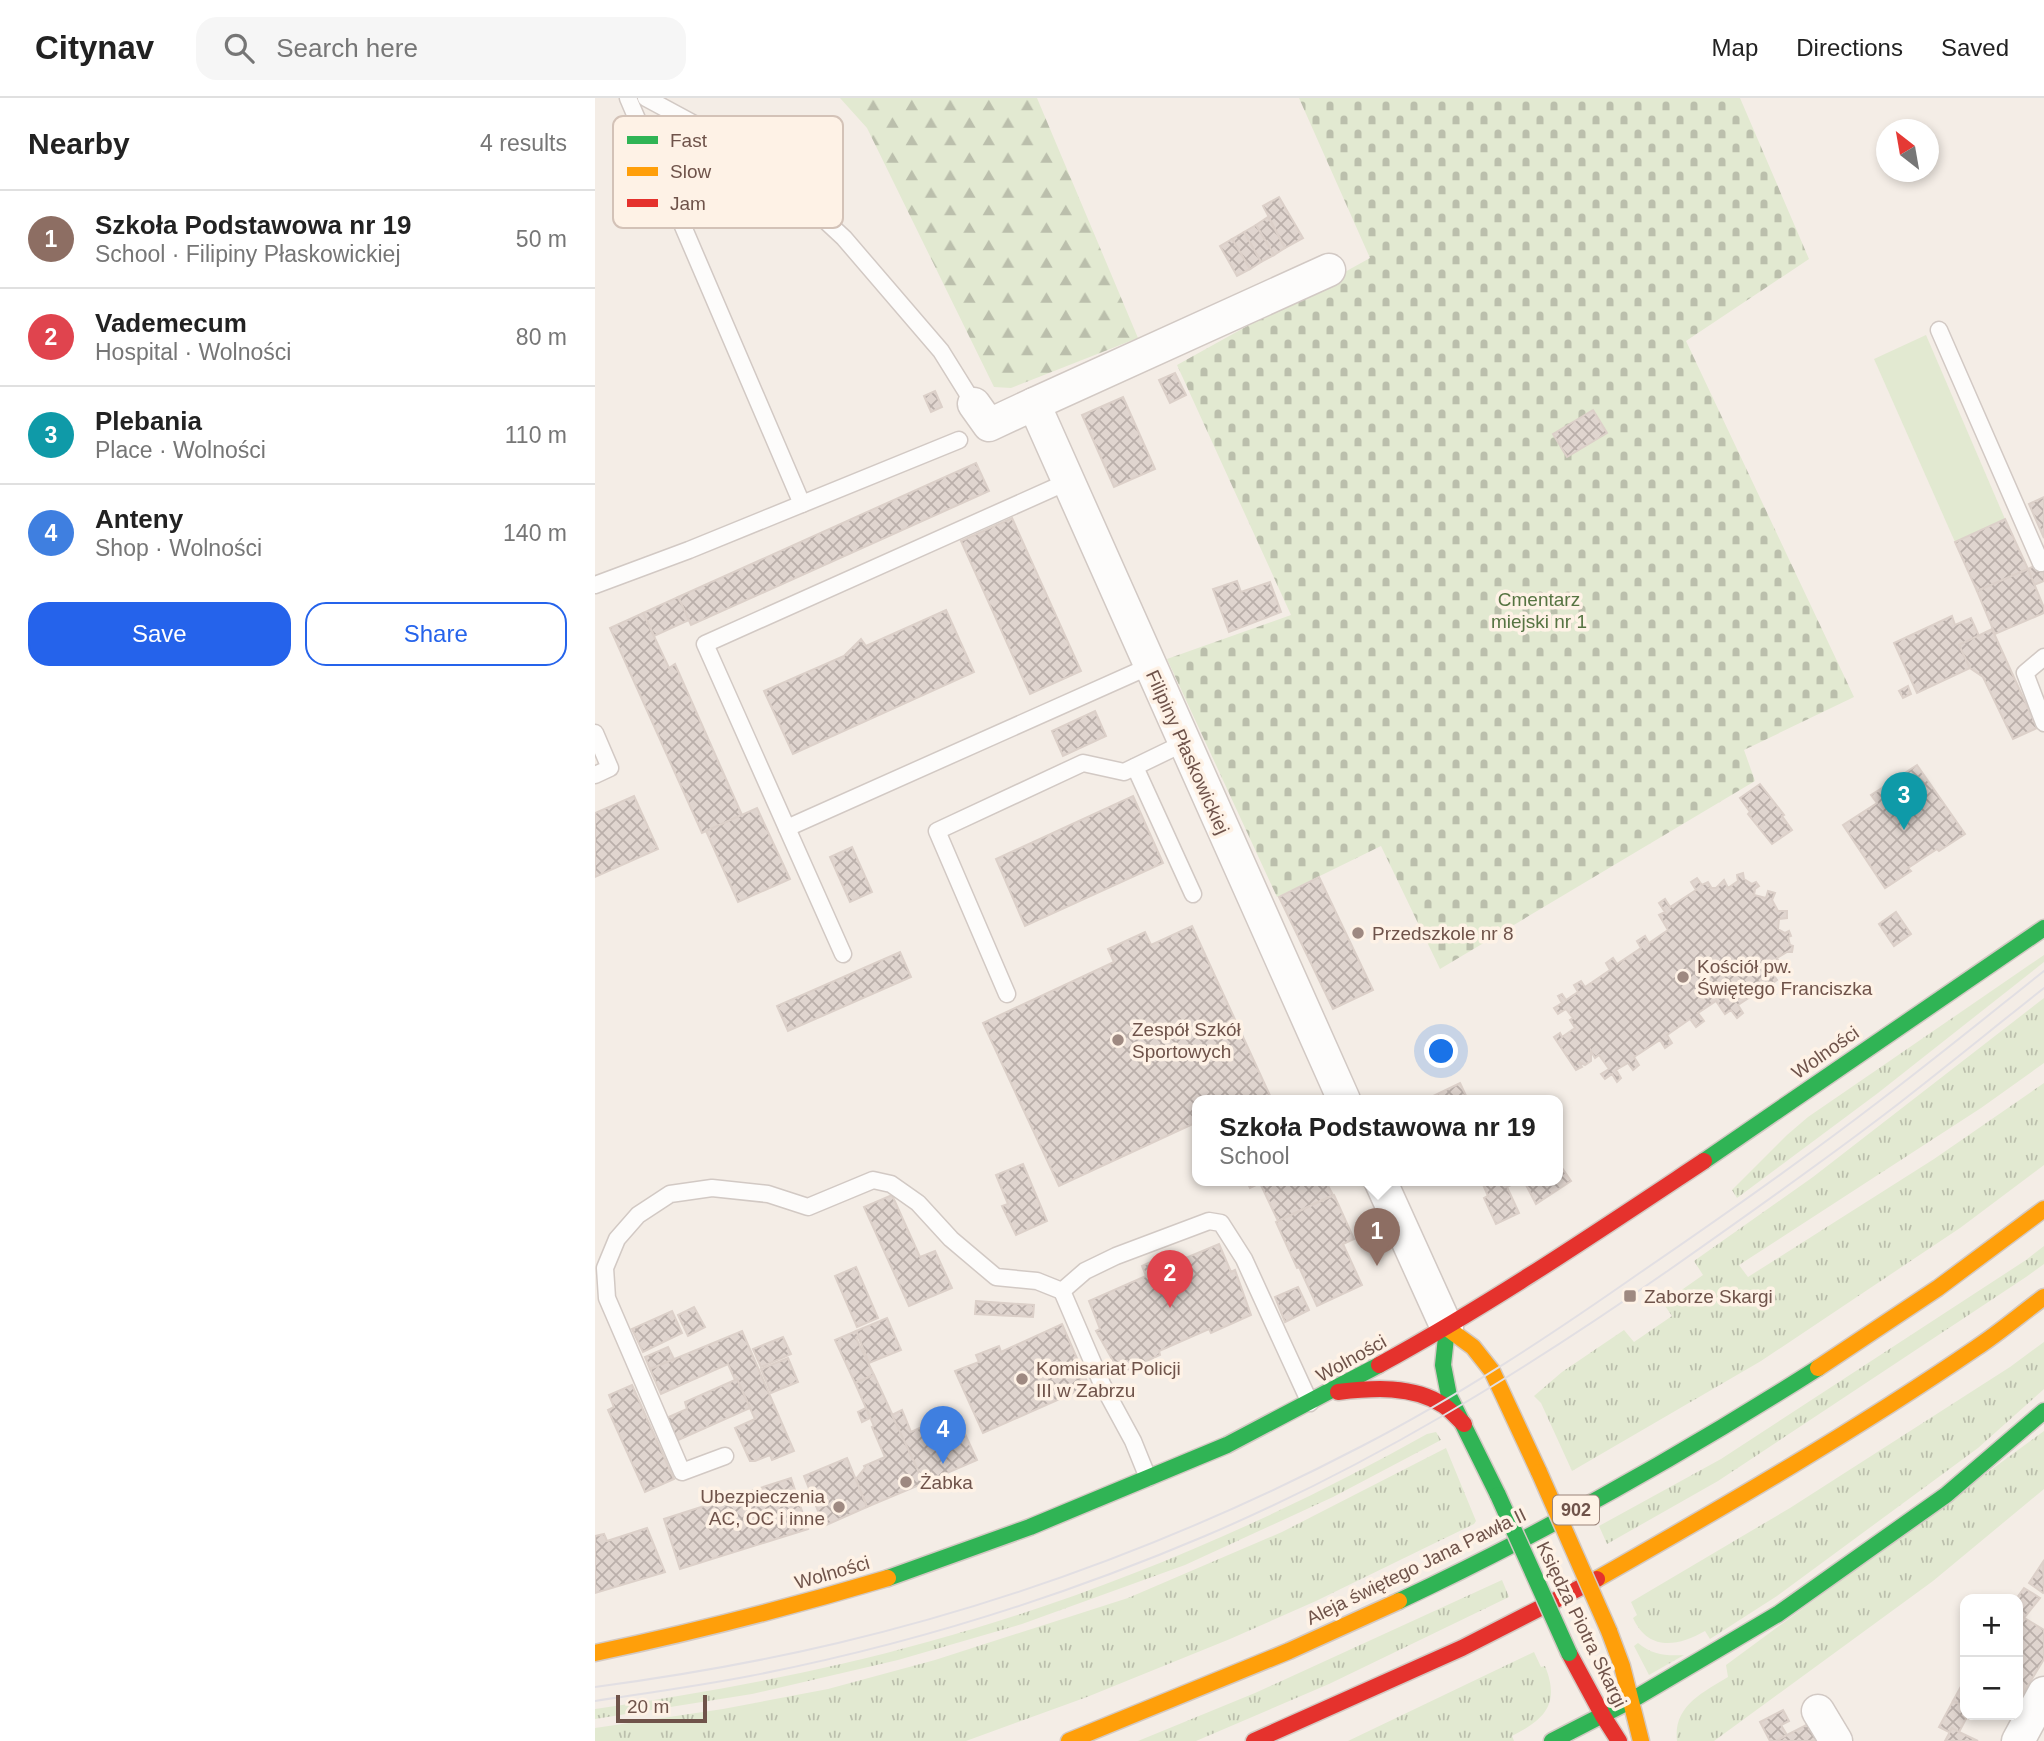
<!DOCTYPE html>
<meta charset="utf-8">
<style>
:root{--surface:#fff;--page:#f6f6f6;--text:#222;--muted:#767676;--line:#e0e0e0;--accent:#2563eb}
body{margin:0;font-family:Arial,sans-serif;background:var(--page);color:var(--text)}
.controls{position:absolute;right:21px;bottom:21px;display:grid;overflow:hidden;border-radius:14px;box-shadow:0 4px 10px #0003}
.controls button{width:63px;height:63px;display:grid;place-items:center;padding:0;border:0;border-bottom:2px solid var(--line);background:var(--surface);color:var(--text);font:35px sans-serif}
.compass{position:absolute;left:1281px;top:21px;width:63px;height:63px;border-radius:50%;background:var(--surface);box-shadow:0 4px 10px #0003;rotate:329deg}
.scale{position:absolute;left:21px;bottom:18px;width:91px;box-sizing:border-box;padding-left:7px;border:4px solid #6f534a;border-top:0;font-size:19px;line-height:24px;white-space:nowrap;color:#6f534a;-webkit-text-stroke:5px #fef2e6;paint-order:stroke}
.you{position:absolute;left:847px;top:954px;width:24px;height:24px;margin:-18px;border:5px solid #fff;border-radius:50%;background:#1a73e8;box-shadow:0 0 0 10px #1a73e833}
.badge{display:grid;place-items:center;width:46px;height:46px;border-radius:50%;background:var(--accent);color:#fff;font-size:23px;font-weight:700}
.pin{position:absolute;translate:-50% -58px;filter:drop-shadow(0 2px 4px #0008)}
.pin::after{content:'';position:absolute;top:37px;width:24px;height:21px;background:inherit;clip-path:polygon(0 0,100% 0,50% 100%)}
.popup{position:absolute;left:597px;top:997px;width:371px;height:91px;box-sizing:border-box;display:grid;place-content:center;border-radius:14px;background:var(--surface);filter:drop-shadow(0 2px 5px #0005);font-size:23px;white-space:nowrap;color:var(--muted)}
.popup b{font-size:26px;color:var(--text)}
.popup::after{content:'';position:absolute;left:50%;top:100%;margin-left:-14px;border:14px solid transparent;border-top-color:var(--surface)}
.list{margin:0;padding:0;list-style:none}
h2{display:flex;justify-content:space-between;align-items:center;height:91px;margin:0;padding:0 28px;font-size:30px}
h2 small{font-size:23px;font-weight:400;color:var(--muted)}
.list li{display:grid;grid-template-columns:46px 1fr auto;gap:21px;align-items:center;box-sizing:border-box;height:98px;padding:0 28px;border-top:2px solid var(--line)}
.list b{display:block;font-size:26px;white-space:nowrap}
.list p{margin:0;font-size:23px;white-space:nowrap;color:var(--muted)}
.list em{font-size:23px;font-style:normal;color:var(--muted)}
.actions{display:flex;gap:14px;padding:21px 28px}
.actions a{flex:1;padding:16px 0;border:2px solid var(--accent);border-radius:21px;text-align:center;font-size:24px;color:var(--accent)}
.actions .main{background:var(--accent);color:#fff}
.icon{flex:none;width:38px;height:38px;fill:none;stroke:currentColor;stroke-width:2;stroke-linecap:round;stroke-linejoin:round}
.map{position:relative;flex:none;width:1449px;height:1643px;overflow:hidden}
header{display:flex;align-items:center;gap:42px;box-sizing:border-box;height:98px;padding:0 35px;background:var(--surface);border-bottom:2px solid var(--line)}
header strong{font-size:33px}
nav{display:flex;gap:38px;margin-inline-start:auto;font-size:24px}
.search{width:490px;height:63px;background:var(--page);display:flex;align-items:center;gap:18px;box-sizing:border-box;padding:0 24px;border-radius:21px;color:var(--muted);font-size:26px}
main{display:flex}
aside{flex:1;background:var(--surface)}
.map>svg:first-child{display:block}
.grass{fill:url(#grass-tufts)}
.forest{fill:url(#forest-firs)}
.cemetery{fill:url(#cemetery-stones)}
.garden{fill:#e2e9d1}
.building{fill:url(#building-cross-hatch);stroke:#dcd0c9;stroke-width:2}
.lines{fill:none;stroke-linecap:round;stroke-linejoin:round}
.lane-casing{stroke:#d2c9c4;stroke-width:19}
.street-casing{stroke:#d2c9c4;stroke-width:35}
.fast-casing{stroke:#d3c9c3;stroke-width:19}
.slow-casing{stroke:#d3c9c3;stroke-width:19}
.jam-casing{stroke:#d3c9c3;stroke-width:19}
.lane{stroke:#fdfcfb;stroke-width:16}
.street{stroke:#fdfcfb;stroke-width:32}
.fast{stroke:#30b455;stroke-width:16}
.slow{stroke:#ff9f0a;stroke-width:16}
.jam{stroke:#e5322d;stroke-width:16}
.tram{stroke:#e2dfe3;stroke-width:2}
.fast-bridge-casing{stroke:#d3c9c3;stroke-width:19;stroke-linecap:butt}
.slow-bridge-casing{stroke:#d3c9c3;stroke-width:19;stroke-linecap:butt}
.fast-bridge{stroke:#30b455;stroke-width:16}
.slow-bridge{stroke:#ff9f0a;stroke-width:16}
.poi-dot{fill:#9e8981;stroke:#fef2e6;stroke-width:2.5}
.labels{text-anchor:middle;stroke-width:7;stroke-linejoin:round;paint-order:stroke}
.shield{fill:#fef2e6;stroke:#9a8379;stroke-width:2}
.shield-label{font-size:18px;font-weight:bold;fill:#6f534a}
.park-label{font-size:19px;fill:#567442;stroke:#fef2e6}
.street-label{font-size:19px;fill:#6f534a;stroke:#fef2e6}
.poi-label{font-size:19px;fill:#6f534a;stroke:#fef2e6;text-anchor:start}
.key{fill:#fef2e6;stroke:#d3c2b7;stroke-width:2}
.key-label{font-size:19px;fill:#6f534a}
</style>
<header>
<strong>Citynav</strong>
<div class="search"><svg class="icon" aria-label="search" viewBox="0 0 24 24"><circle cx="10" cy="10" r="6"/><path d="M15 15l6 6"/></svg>Search here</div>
<nav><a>Map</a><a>Directions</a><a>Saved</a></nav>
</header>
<main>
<aside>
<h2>Nearby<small>4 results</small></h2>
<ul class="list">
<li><span class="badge" style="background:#8d6e63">1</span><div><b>Szkoła Podstawowa nr 19</b><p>School · Filipiny Płaskowickiej</p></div><em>50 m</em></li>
<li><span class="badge" style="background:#e0444e">2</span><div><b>Vademecum</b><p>Hospital · Wolności</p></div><em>80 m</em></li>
<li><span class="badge" style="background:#0f9aa8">3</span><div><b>Plebania</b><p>Place · Wolności</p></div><em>110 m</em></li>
<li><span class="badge" style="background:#3f7fe0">4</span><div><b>Anteny</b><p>Shop · Wolności</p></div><em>140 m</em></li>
</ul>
<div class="actions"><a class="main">Save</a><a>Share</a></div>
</aside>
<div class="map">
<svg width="1449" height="1643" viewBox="0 0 1449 1643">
<defs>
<pattern id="grass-tufts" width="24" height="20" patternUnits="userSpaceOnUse" patternTransform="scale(1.75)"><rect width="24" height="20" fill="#e2e9d1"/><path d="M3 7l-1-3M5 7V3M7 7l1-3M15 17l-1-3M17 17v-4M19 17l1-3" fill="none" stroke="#bbbfac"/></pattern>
<pattern id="forest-firs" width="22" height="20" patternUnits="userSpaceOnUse" patternTransform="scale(1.75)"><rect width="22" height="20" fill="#e2e9d1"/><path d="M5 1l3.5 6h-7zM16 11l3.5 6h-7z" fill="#bbbfac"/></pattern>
<pattern id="cemetery-stones" width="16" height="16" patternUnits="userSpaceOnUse" patternTransform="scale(1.75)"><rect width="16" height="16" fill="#e2e9d1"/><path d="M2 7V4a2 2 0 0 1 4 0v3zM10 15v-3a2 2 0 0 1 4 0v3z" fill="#bbbfac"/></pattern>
<pattern id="building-cross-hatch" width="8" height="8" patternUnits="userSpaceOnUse" patternTransform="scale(1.75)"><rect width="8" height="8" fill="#e0d5cf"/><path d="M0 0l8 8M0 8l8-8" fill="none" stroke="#baafaa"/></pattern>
</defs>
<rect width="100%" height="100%" fill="#f4ede6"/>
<g class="grass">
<path d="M1449,857V864L1283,995L1142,1100L1137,1092L1192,1037L1213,1019Z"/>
<path d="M1449,900V965L1386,1010L1144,1167L1153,1179L1339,1061L1449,985V1067L1365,1130L1166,1263L977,1373L946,1305L939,1298L967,1274L1029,1232L1039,1244L1077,1218L1068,1205L1108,1177L1099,1163L1218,1079Z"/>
<path d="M1449,1148V1166L1431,1179L1123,1383L1012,1446L1004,1428L1126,1361L1431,1162Z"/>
<path d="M1449,1244V1291L1383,1350L1182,1498L1115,1541L1110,1533C1082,1549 1053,1553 1038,1520L1042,1517L1036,1504L1195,1410L1415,1269Z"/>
<path d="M1449,1333V1391L1338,1483L1119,1643H1082C1078,1608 1107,1595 1133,1579L1131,1567Z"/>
<path d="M841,1334L846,1342L738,1399L590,1467L427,1526L303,1562L157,1596L0,1621V1611C82,1599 164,1585 246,1566C451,1519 649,1439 832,1336Z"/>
<path d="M851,1350L881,1423L879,1426L721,1503L635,1541L492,1599L371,1643H0V1630L128,1611L233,1591L340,1562L533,1500L687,1434Z"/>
<path d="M907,1482L914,1499L734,1586L601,1643H543L660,1595Z"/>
<path d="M1043,1545C1057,1557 1071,1558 1089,1557L1054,1577L1039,1548Z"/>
<path d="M939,1554L946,1569L950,1568C965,1605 951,1621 917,1638L919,1643H753Z"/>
</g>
<path class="forest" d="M245,0H442L543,240L416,290L399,289L272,30Z"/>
<path class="cemetery" d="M704,0H1145L1214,161L1091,243L1259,599L1149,652L1160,683L845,871L786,748L682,799L572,561L696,517L582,267L775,160Z"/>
<path class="garden" d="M1331,237L1410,421L1360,444L1279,261Z"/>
<g class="building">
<path d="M684,99L708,140L690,150L668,108Z"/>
<path d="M673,119L690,150L679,157L661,127Z"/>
<path d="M661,127L679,157L666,164L649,134Z"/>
<path d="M649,134L666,164L655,171L637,141Z"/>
<path d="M637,141L655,171L642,178L625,148Z"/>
<path d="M580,275L591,297L575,305L564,282Z"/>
<path d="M340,293L347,309L336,314L329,298Z"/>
<path d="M528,299L560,371L519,389L487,317Z"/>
<path d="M998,312L1012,335L972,359L958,336Z"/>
<path d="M381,365L394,393L96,527L83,499Z"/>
<path d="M1449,399V440L1434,406Z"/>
<path d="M417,420L486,573L435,596L366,443Z"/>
<path d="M1410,421L1433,471L1382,493L1360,444Z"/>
<path d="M1449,463V483L1439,487L1433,471Z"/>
<path d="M1433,471L1449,510V515L1400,536L1382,493Z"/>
<path d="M642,483L646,494L675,484L686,514L634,534L618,491Z"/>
<path d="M83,499L94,522L59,538L48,515Z"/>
<path d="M351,512L379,574L198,656L169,593L249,558L266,541L271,548Z"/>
<path d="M48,515L74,570L80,566L147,717L107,735L15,530Z"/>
<path d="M1357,518L1360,527L1376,520L1384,538L1364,547L1375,570L1322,595L1299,545Z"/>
<path d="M1397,531L1442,630L1418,641L1388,579L1375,570L1364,547Z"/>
<path d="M1313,588L1316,596L1308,600L1304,593Z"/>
<path d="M500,613L511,638L468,658L457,633Z"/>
<path d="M1322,667L1370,736L1344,753L1342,751L1313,770L1316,773L1290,790L1248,727L1282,705L1276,697L1298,683L1296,680L1301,677L1302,680Z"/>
<path d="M1165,686L1189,717L1187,718L1197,732L1177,746L1153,716L1155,714L1145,700Z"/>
<path d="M39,698L63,751L0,779V715Z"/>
<path d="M538,698L568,765L430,828L401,761Z"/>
<path d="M162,710L195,781L143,804L111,733Z"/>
<path d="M257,749L277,794L255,804L235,759Z"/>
<path d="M1148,775L1149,781L1157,786L1161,784L1164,788L1160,791L1159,797L1171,800L1173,793L1180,795L1177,802L1183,813H1192V820L1184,821L1183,831L1190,835L1194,833L1196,838L1193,839L1195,847L1198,848L1197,854H1192L1182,860L1186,867L1181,871L1179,870L1171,878V880L1178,876L1182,882L1175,887L1181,896L1176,899L1169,890L1143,907L1148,915L1142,920L1136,912L1130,916L1121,903L1103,915L1109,923L1101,929L1095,921L1072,937L1077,945L1070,950L1065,942L1039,959L1044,967L1038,972L1033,965L1021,972L1026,980L1022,984L1017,976L1010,981L1006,976L1014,971L1004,957L1000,960L996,953V963L990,967L983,964L987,969L981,972L959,939L965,935L967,939L980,930L975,922L978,920L971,911L963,916L959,910L967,905L963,898L967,896L971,902L983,894L979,887L986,883L990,889L1015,872L1011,865L1018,860L1022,866L1046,850L1042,843L1050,838L1054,845L1073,832L1064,817L1070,814L1064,805L1070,801L1075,809L1101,792L1096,784L1102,780L1107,787L1113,784L1116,789L1115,790H1121L1129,782L1133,790L1143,783L1142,777Z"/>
<path d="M724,779L778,892L738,911L684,799Z"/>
<path d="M1301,814L1316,836L1299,848L1284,826Z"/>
<path d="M597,828L677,1002H602V1024L464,1088L388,925L519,864L513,851L550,834L556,847Z"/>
<path d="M305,854L316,879L193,933L182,908Z"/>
<path d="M865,985L873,1002H830Z"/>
<path d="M963,1064L976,1083L941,1106L930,1085L935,1082H962Z"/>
<path d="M428,1066L452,1123L421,1137L407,1108L413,1106L401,1077Z"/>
<path d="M651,1082H730L738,1097L683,1123L665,1085L655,1090Z"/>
<path d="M886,1082H914L916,1087L912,1089L924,1115L901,1126L889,1100L893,1098Z"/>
<path d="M297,1097L325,1159L340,1153L357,1190L314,1208L269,1109Z"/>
<path d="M739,1097L759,1141L748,1146L767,1187L722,1208L704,1169L702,1170L681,1124Z"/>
<path d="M624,1146L636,1174L640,1172L656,1217L616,1235L614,1231L564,1253L565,1257L525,1275L501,1233L505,1231L494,1203L551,1178L547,1168L570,1157L574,1167Z"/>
<path d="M261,1169L283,1220L262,1229L240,1178Z"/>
<path d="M703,1189L714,1212L690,1224L680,1199Z"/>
<path d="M381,1203L439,1207L438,1219L380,1216Z"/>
<path d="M99,1209L110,1229L93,1238L83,1217Z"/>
<path d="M77,1213L87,1235L48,1254L37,1231Z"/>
<path d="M292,1220L306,1252L274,1265L261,1233Z"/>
<path d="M467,1226L494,1288L388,1335L360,1273L384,1264L381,1257L404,1248L406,1254Z"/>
<path d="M147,1233L199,1353L177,1362L175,1357L160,1363H155L140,1330L160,1321L142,1281L140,1282L133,1266L66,1296L55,1271Z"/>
<path d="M261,1233L264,1239L261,1240L279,1277L260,1285L240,1242Z"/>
<path d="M188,1239L196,1256L166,1269L158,1251Z"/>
<path d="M73,1249L79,1261L55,1271L50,1259Z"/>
<path d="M193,1260L203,1284L176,1295L166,1271Z"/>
<path d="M279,1277L329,1385L272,1409L261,1381L270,1370L269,1368L290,1359L277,1329L279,1328L260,1285Z"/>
<path d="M142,1281L155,1310L79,1344L69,1321L92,1311L90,1304Z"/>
<path d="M37,1287L79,1381L50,1394L13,1312L19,1309L14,1297Z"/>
<path d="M271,1310L275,1320L267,1324L263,1314Z"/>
<path d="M307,1312L316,1334L360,1314L382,1362L329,1385L297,1317Z"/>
<path d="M252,1360L272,1409L229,1428L209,1378Z"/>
<path d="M196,1380L213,1431L85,1471L69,1421Z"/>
<path d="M52,1430L70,1474L0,1495V1438L9,1436L12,1443Z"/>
<path d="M1448,1464L1449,1494L1448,1495L1434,1485Z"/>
<path d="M1429,1490L1445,1500L1429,1520L1423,1516V1501H1421Z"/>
<path d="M1423,1516L1449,1532V1561L1423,1604Z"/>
<path d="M1370,1581V1609L1358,1603Z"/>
<path d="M1358,1603L1370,1609V1617H1373L1364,1634L1357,1630L1354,1634L1344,1629Z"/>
<path d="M1188,1612L1194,1623L1186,1627L1192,1637L1181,1643H1175L1165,1624Z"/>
<path d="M1217,1624L1227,1643H1181L1192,1637Z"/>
<path d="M1357,1630L1364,1634L1383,1643H1350Z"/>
</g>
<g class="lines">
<defs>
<g id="lane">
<path d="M33,0L207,406"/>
<path d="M51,0L129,42L190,85L249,140L346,253L379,306"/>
<path d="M1344,232L1446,465"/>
<path d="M0,487L94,452L364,342"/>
<path d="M1449,559L1430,575L1449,625"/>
<path d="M0,635L15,670L0,677"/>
<path d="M540,669L598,796"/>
<path d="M192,730L555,568"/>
<path d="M248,856L110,546L472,384"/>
<path d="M412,896L342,733L488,665L529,674L589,645"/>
<path d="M130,1358L87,1374L12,1200L10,1170L22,1141L43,1117L75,1096L117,1090L173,1096L213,1109L278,1082L296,1086L323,1105L356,1141L401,1179L442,1183L467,1193"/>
<path d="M553,1380L538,1343L507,1286L467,1193L490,1173L521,1158L614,1123L626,1125L649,1161L715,1305"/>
</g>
<g id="street">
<path d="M379,306L394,327L439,306L749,1002"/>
<path d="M439,306L734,172"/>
<path d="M785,1082L852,1230"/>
<path d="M1223,1613L1241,1643"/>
<path d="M1423,1643L1449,1595"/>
</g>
<g id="fast">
<path d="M1109,1063L1449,830"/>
<path d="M852,1230L848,1267L854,1298L903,1397"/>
<path d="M293,1480L435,1429L632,1347L784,1267"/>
<path d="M804,1503C948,1435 1088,1356 1223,1270"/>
<path d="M957,1643L1037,1602L1183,1516L1351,1397L1449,1313"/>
</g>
<g id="slow">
<path d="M852,1230L878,1249L897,1273L944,1374"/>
<path d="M1223,1270L1343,1190L1449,1111"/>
<path d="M1002,1481C1130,1408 1258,1334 1381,1250C1404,1235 1426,1216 1449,1199"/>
<path d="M1014,1533L1027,1568L1046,1643"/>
<path d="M0,1555C99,1534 196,1509 293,1480"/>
<path d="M474,1643L694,1553L804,1503"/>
</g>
<g id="jam">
<path d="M784,1267C897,1205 1002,1134 1109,1063"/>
<path d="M743,1294C777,1290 818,1287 848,1307C856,1312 862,1320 869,1326"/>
<path d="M974,1555L1008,1618L1024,1643"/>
<path d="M659,1643L867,1550L1002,1481"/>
</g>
</defs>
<use href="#lane" class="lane-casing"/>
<use href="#street" class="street-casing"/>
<use href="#fast" class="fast-casing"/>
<use href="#slow" class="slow-casing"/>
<use href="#jam" class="jam-casing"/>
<use href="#lane" class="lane"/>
<use href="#street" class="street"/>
<use href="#fast" class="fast"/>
<use href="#slow" class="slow"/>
<use href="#jam" class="jam"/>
<g class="tram">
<path d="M0,1589C82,1578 163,1564 243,1545C425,1502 602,1434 767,1348C864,1298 956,1237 1046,1174C1128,1118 1209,1061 1287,1001C1342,959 1395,916 1449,873"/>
<path d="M0,1603C52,1595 103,1588 155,1578C310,1548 464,1500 610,1438C777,1367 926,1275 1074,1172C1148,1120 1222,1068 1294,1013C1346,973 1397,931 1449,890"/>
</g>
<defs>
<path id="fast-bridge" d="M903,1397L974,1555"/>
<path id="slow-bridge" d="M944,1374L1014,1533"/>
</defs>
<use href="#fast-bridge" class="fast-bridge-casing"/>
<use href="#slow-bridge" class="slow-bridge-casing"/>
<use href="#fast-bridge" class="fast-bridge"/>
<use href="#slow-bridge" class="slow-bridge"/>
</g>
<g class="poi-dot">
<circle cx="763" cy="835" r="7"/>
<circle cx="1088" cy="879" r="7"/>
<circle cx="523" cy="942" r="7"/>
<rect x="1028" y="1191" width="14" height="14" rx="3.5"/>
<circle cx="427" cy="1281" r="7"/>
<circle cx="311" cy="1384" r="7"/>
<circle cx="244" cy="1409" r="7"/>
</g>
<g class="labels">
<rect class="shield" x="958" y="1397.5" width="46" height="29" rx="5"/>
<g class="shield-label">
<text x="981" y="1418">902</text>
</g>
<g class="park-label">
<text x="944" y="508">Cmentarz<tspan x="944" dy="22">miejski nr 1</tspan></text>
</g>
<g class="street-label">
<text transform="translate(593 654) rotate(66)" y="7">Filipiny Płaskowickiej</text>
<text transform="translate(1230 954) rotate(-35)" y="7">Wolności</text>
<text transform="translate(756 1260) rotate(-29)" y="7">Wolności</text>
<text transform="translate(821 1468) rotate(-26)" y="7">Aleja świętego Jana Pawła II</text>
<text transform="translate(237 1474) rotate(-16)" y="7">Wolności</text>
<text transform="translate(987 1526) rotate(64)" y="7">Księdza Piotra Skargi</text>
</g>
<g class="poi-label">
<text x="777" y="842">Przedszkole nr 8</text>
<text x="1102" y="875">Kościół pw.<tspan x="1102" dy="22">Świętego Franciszka</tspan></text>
<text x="537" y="938">Zespół Szkół<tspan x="537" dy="22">Sportowych</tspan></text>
<text x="1049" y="1205">Zaborze Skargi</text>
<text x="441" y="1277">Komisariat Policji<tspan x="441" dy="22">III w Zabrzu</tspan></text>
<text x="325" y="1391">Żabka</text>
<text x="230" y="1405" text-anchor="end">Ubezpieczenia<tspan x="230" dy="22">AC, OC i inne</tspan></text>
</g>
</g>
<rect x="18" y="18" width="230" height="112" rx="10" class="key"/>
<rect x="32" y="38" width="31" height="8" fill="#30b455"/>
<rect x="32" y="69" width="31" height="9" fill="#ff9f0a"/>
<rect x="32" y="101" width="31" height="8" fill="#e5322d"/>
<g class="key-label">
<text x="75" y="49">Fast</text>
<text x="75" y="80">Slow</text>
<text x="75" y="112">Jam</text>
</g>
</svg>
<div class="controls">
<button>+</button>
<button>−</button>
</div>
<svg class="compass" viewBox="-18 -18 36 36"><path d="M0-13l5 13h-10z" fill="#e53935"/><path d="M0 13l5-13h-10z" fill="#767676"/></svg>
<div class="scale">20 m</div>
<div class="you"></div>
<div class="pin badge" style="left:782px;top:1168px;background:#8d6e63">1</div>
<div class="popup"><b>Szkoła Podstawowa nr 19</b>School</div>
<div class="pin badge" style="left:575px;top:1210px;background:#e0444e">2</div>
<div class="pin badge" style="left:1309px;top:732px;background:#0f9aa8">3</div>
<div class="pin badge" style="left:348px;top:1366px;background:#3f7fe0">4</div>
</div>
</main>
